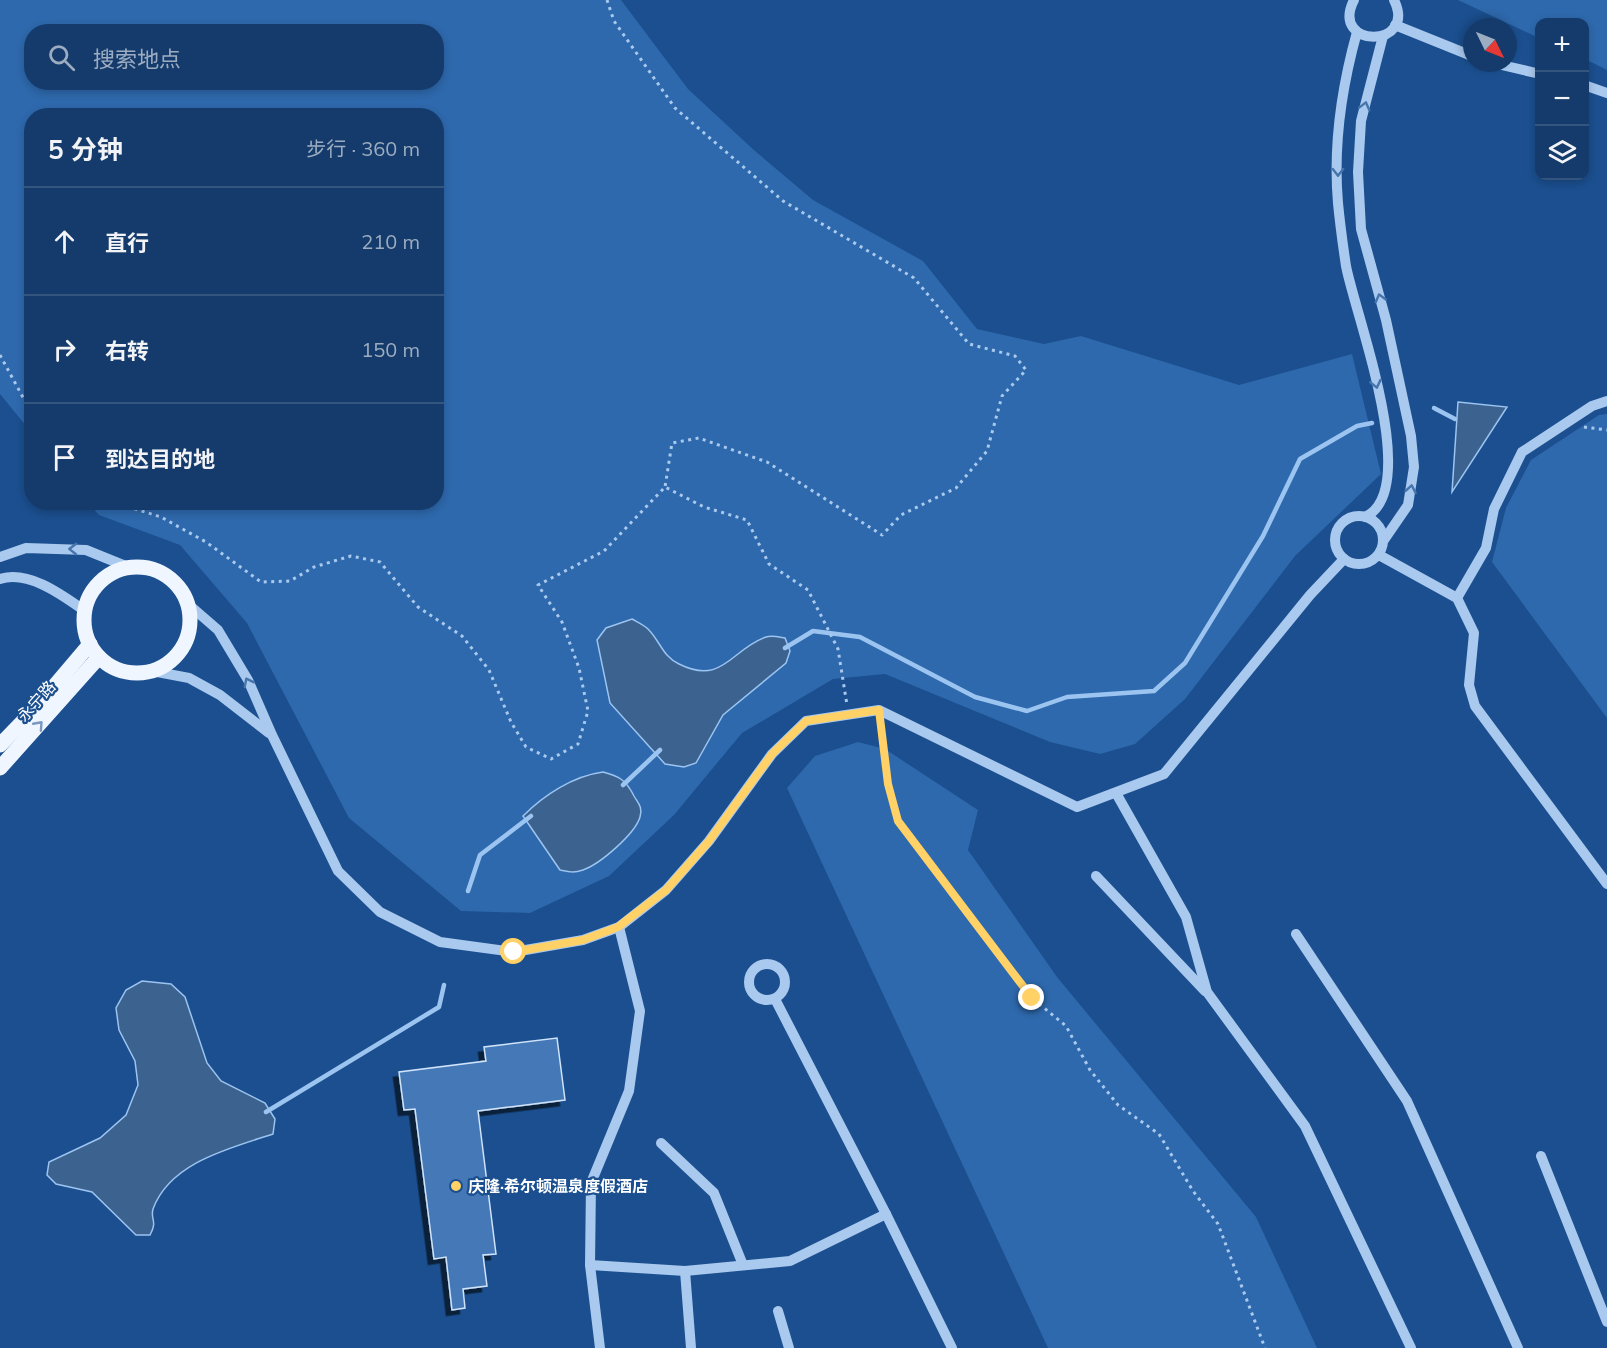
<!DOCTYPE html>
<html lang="zh">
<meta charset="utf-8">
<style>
:root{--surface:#143b6b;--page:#1d4271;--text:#f1f3f6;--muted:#9dadc1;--line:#33557e}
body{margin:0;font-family:Mulish,"Noto Sans SC",sans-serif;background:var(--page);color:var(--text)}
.controls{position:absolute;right:18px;top:18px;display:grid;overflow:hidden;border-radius:12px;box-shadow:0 3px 9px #0003}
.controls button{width:54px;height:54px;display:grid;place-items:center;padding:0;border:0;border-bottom:2px solid var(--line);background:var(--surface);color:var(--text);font:30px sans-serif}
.compass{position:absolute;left:1463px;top:18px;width:54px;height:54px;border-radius:50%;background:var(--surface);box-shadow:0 3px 9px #0003;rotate:133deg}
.stop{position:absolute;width:18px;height:18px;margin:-14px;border:4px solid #ffd166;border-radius:50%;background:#fff}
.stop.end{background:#ffd166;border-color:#fff;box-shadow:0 2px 6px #0008}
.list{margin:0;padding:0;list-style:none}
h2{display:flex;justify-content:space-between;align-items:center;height:78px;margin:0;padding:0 24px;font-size:26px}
h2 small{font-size:20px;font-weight:400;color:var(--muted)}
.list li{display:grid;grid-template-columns:39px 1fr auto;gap:18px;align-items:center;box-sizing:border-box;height:108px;padding:0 24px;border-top:2px solid var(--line)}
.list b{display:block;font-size:22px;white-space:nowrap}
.list em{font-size:20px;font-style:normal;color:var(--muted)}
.icon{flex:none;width:33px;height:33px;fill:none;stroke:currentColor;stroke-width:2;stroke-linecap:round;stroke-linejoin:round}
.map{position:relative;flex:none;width:1607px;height:1348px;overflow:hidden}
.search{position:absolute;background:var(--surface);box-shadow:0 3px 9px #0003;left:24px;top:24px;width:420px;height:66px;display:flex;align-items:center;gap:15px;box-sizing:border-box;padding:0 21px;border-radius:24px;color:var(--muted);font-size:22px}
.panel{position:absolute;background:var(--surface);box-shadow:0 3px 9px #0003;left:24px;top:108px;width:420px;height:402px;border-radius:24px}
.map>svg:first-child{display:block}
.green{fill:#2e69ad;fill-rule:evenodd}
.water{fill:#3c6290;stroke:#9cc4f0;stroke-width:1.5}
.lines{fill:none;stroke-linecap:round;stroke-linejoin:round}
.stream{stroke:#9cc4f0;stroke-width:4.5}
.building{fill:#4478b7;stroke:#cfe3fa;stroke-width:1.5;filter:url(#shadow)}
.path{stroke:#a9c9ee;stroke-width:3;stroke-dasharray:3 4.5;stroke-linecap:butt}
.minor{stroke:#a9c9ee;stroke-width:10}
.major{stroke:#f0f6ff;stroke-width:15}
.oneway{stroke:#4674ac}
.oneway2{stroke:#7b9ac1}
.route{stroke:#ffd166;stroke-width:8}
.poi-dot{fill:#ffd166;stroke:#1b4f8f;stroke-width:2}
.labels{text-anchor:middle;stroke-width:4.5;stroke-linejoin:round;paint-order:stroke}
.street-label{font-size:16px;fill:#fff;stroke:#1b4f8f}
.poi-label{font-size:16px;font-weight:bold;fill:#fff;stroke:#1b4f8f;text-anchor:start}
</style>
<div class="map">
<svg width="1607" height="1348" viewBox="0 0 1607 1348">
<defs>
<filter id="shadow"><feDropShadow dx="-5.5" dy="5.5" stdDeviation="0" flood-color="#0009"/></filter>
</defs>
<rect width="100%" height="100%" fill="#1b4f8f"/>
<g class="green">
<path d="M0,0H621L688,89L755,151L813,200L923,261L977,329L1044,344L1081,336L1239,385L1352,354L1381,474L1295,556L1185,699L1135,744L1100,754L1050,742L885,674L833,679L742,733L674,815L609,876L530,913L461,911L349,818L247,623L180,545L99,515L88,503L436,502V116H32L31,432L0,394ZM32,32H436V82H32Z"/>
<path d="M1458,0H1607V70L1585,59L1584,22H1540L1539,38Z"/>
<path d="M1607,414V718L1492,562L1506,508L1531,460L1599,415Z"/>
<path d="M858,742L885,749L978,810L968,850L1057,977L1256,1217L1317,1348H1048L787,788L815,756Z"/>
</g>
<g class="water">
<path d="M1458,402L1507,407L1452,492Z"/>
<path d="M632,619C637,622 644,625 648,629C660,641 663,657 679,664C723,686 731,649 766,637C772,635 779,637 785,638L790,651L786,663L723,715L696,763L684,767L665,764L610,703L597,640L606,628Z"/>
<path d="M603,772C619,776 626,780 634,796C638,803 643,807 640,817C635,834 600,864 583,870C574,873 569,872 560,870L523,816C544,795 573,776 603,772Z"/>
<path d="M142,981L171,984L185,997L207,1063L221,1081L265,1103L275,1119L273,1134C231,1148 170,1162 153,1209C150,1219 158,1221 150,1235H136L92,1192L56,1184L47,1175L49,1162L100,1138L126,1115L138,1085L135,1061L119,1030L116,1008L126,990Z"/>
</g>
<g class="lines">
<g class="stream">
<path d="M1434,408L1455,419"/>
<path d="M785,648L813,631L860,637L975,697L1027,711L1067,697L1154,691L1185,663L1263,536L1300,459L1357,426L1372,423"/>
<path d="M623,785L660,750"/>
<path d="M468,891L480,855L531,816"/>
<path d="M266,1112L439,1007L444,985"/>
</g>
</g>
<path class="building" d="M557,1038L565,1100L478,1111L496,1254L483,1255L487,1286L463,1289L465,1308L452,1310L446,1257L434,1259L415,1109L404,1110L399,1072L486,1061L484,1047Z"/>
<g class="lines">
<g class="path">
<path d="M607,0L614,21L675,108L783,201L914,278L969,344L1015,356L1026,370L1002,396L987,451L956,488L901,515L882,535L767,462L699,438L672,443L665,487"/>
<path d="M0,355L32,414"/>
<path d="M1584,427L1607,430"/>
<path d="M113,502L161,517L206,542L261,582L290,581L314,567L351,556L380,562L418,607L462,636L489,670L511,722L526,747L551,759L578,744L588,711L579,668L562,622L538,585L604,551L665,487L704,507L747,520L769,564L808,590L838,649L847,705"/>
<path d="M881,724L888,784L898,821L1032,998L1066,1026L1090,1070L1118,1105L1159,1134L1193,1191L1218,1224L1265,1348"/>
</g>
<g class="minor">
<path d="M1354,0C1329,49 1418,49 1394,0"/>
<path d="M1395,25L1472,56"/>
<path d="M1357,32C1342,86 1333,146 1338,203C1340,224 1343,246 1346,266C1355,314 1423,490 1365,517"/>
<path d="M1383,36L1361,121L1358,172L1361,229L1386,320L1411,436L1414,467L1408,505L1384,540"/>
<path d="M1493,63L1540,74"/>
<path d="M1584,85L1607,93"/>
<circle cx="1359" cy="540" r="24"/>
<path d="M1379,555L1457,598L1474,633L1469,685L1475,706L1607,884"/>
<path d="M0,557L26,548L86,550L128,567"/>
<path d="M0,579C29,570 62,595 85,611"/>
<path d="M1457,598L1486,548L1494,509L1522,452L1592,406L1607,401"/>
<path d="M188,604L218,630L248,680L272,735L338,871L380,912L440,942L514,952L583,940L619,927L666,890L709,841L772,754L806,721L879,710L1077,807L1164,774L1310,595L1344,559"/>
<path d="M152,671L189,678L220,695L269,733"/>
<path d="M1116,793L1186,917L1207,992L1305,1126L1411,1348"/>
<path d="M1096,876L1205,991"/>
<path d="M1296,934L1407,1101L1518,1348"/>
<circle cx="767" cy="982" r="18"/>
<path d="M775,999L886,1214L952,1348"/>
<path d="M661,1143L714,1193L743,1265"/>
<path d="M1541,1156L1607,1322"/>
<path d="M590,1265L685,1271L790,1261L886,1214"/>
<path d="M685,1271L691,1348"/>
<path d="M778,1311L789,1348"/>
<path d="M600,1348L590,1265L591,1183L629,1091L640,1011L619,927"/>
</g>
<g class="major">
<circle cx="137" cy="620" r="53"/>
<path d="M0,745L34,710L90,644"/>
<path d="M0,768L99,657"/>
</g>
</g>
<defs><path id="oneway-chevron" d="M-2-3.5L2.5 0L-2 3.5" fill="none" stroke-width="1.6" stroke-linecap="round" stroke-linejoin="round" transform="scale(1.5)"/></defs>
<g class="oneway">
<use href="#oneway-chevron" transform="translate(1365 106) rotate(-76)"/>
<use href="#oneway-chevron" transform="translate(1338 172) rotate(90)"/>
<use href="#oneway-chevron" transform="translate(1380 298) rotate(-105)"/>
<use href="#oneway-chevron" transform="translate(1376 384) rotate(77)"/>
<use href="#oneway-chevron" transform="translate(1411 489) rotate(-80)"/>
<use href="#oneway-chevron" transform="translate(73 549) rotate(-179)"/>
<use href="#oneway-chevron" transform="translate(248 682) rotate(-117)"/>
</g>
<use class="oneway2" href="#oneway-chevron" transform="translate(39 725) rotate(-48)"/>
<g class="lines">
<path class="route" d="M514,952L583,940L618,927L666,890L709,841L772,754L806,721L879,710L888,784L898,821L1032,998"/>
</g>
<circle class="poi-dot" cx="456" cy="1186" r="6"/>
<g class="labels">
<g class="street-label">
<text transform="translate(36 701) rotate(-48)" y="6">永宁路</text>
</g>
<g class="poi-label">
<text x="468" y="1192">庆隆·希尔顿温泉度假酒店</text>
</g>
</g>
</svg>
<div class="controls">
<button>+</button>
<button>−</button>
<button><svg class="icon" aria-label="layers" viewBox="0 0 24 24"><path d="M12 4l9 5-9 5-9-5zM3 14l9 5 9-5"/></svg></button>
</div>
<svg class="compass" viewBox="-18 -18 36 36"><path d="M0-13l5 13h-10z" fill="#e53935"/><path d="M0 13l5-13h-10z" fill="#9dadc1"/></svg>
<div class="stop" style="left:514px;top:952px"></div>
<div class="stop end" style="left:1032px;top:998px"></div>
<div class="search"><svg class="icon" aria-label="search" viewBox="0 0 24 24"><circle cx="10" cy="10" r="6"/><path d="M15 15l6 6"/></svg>搜索地点</div>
<section class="panel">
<h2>5 分钟<small>步行 · 360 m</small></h2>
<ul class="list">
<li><svg class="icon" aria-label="ahead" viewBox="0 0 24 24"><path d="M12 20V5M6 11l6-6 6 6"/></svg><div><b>直行</b></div><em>210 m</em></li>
<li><svg class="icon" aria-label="right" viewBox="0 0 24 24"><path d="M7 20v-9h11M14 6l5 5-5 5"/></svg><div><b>右转</b></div><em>150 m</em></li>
<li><svg class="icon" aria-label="arrive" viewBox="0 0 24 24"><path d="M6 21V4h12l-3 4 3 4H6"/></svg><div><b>到达目的地</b></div></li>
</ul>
</section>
</div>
